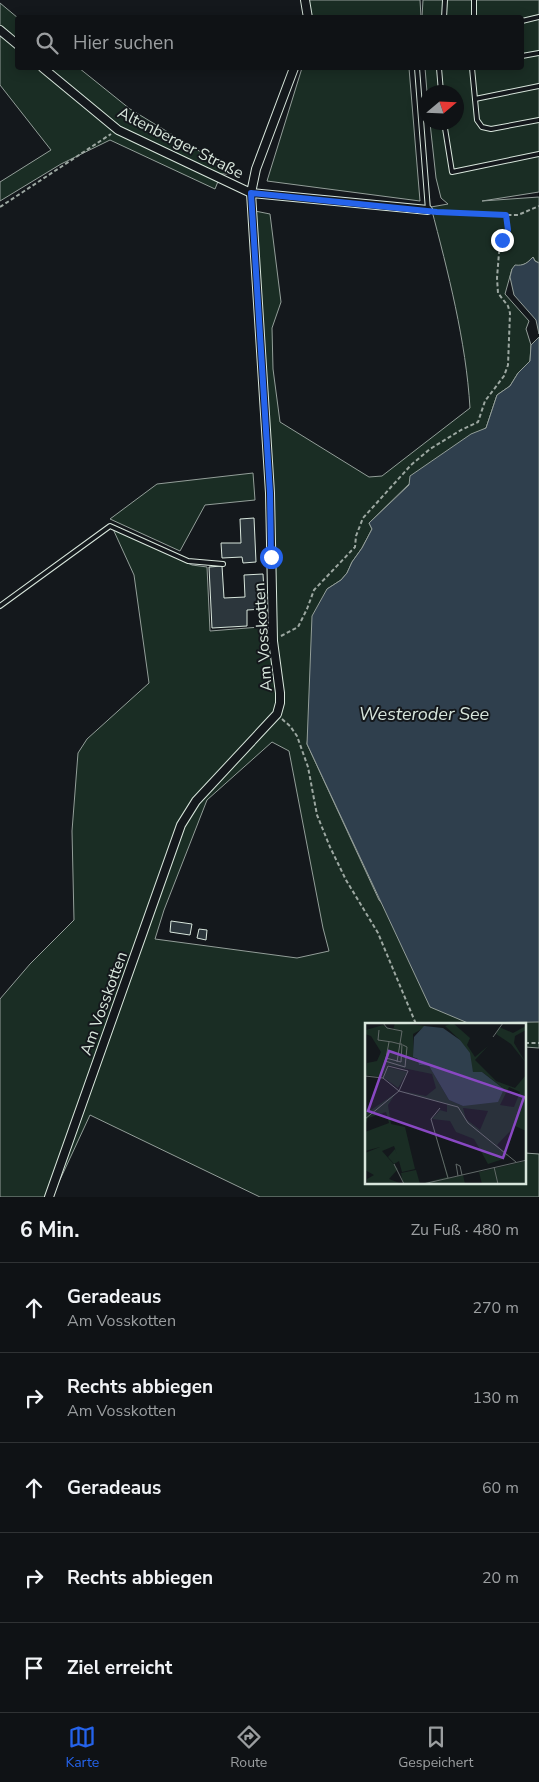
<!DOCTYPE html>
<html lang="de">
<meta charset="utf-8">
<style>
:root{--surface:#0f1215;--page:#1d2022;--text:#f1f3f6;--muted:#9b9ea0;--line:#2f3234;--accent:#2563eb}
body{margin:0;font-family:"Nunito Sans",sans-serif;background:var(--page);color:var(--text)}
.compass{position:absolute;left:419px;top:85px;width:45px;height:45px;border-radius:50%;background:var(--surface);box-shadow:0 2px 12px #0003;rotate:71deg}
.stop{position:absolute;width:15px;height:15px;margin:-11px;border:4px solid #2563eb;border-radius:50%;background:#fff}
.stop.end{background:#2563eb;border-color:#fff;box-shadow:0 1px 5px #0008}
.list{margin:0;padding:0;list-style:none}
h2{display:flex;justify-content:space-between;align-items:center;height:65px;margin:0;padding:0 20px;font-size:21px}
h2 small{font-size:16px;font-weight:400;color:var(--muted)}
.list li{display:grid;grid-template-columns:32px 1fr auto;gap:15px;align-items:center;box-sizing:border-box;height:90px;padding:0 20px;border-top:1px solid var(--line)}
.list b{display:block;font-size:19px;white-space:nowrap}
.list p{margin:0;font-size:16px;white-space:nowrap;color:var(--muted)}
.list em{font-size:16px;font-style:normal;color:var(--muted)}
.icon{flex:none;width:28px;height:28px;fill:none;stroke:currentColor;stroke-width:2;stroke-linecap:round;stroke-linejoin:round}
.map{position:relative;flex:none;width:539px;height:1197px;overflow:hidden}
.search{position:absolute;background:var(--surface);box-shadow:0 2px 12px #0003;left:15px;right:15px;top:15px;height:55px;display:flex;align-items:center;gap:12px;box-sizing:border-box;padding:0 18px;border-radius:5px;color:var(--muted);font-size:19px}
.sheet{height:515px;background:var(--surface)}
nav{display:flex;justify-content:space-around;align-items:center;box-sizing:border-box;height:70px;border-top:1px solid var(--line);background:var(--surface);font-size:14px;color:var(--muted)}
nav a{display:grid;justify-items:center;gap:2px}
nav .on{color:var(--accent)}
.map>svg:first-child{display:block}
.green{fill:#1a2d24;stroke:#939e99;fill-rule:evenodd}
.water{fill:#2f3f4d;stroke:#939e99}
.building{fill:#2c363c;stroke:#d8e6dc}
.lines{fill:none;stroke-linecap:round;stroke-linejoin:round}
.service-casing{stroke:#d8e6dc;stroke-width:6}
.minor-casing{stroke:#d8e6dc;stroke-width:10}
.path{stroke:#9da8a2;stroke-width:2;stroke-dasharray:4 2.5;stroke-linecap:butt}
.service{stroke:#14181c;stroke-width:4}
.minor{stroke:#14181c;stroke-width:8}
.route{stroke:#2563eb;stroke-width:6}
.labels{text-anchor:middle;stroke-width:4;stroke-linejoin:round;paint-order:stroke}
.street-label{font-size:16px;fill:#d8e6dc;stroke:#14181c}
.water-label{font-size:18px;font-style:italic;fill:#d8e6dc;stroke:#14181c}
.inset-road{fill:none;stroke:#626a69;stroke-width:1}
.view{fill:#8948c3;fill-opacity:0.15;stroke:#8948c3;stroke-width:2.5}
.inset-edge{fill:none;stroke:#d8e6dc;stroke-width:2.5}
</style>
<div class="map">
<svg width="539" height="1197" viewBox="0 0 539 1197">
<rect width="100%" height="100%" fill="#14181c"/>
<g class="green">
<path d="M307,0H420L421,17H311Z"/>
<path d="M423,0H539V192L482,201L539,197V263L535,261L533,257L527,263L512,269L505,294L529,321L526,329L531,345L530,361L518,373L510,386L497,395L486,428L409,484L369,523L372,529L362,548L352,562L347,573L341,580L327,589L307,744L379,900L402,926L539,999V1048L525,1047V1024H366V1183H525V1153L539,1154V1197H260L90,1115L52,1197H0V999L30,964L74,920L72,831L78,753L87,739L149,683L134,575L113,529L192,565L207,567L210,631L260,627L264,610H276L250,210L270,214L281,302L272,328L273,369L280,422L369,477L382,476L470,408C466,341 448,272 431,207L448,204L441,198L436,178L430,123L456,122V92H427L425,68H522V18L422,17ZM272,742L289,751L323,928L329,951L297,958L155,939L164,910L207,800Z"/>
<path d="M0,3L18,18V68H79L130,109L237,174H221L215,189L110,140L61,164L0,201V182L51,150L0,85Z"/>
<path d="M302,68H409L420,201L267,181Z"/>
<path d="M253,473L255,500L205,505L180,551L110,519L157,484Z"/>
</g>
<g class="water">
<path d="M533,257L535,261L539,263V334L536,320L514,295L510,277L512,269L515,265C524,266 527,263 533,257Z"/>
<path d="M539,337V1022L468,1023L430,1007L307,744L312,616L327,589L341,580L347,573L352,562L362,548L372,529L369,523L409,485L410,476L471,434L486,428L497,395L510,386L518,373L530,361L531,345Z"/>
</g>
<g class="building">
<path d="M254,518L256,562L243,563L242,557L222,558L221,543H241L240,519Z"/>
<path d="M222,566L224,598L245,597L244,575L263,574L265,609L247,610V626L212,628L209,567Z"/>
<path d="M171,921L192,924L190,935L170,932Z"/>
<path d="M199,929L207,930L206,940L197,938Z"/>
</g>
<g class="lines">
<defs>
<g id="service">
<path d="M444,18L445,0"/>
<path d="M474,18V0"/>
<path d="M522,21L539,17"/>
<path d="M522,56L539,53"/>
<path d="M417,68L428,210"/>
<path d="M439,68L441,92"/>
<path d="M472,68L477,120L482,127L491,129L539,120"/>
<path d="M475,99L539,86"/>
<path d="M444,122L452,172L539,154"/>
<path d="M0,606L110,526L188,561L223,564"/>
</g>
<g id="minor">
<path d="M305,0L308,18"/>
<path d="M0,30L18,45"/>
<path d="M43,68L118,130L251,193L256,169L294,68"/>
<path d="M49,1197L181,825L196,801L277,714L280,703V693L273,641L270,493L251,193L428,210"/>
</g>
</defs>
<use href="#service" class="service-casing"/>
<use href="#minor" class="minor-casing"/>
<g class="path">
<path d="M0,207L111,134"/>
<path d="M436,212L506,215H518L539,206"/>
<path d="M281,636L298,627L307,609L314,590L355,547L356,536L363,518L411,465L430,449L461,430L478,422L485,401L504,376L508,365L510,313L508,306L498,293L497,278L499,253L502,240L508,230L506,215"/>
<path d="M282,719L290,726L297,736L308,767L317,815L330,847L346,880L378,933L416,1024"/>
<path d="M525,1043H539"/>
</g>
<use href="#service" class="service"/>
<use href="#minor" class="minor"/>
</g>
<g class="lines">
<path class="route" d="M271,557L270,493L251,193L437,212L506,215L508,230L502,240"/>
</g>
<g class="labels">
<g class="street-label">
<text transform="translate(181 142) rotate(27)" y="6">Altenberger Straße</text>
<text transform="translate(262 637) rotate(-94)" y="6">Am Vosskotten</text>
<text transform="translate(103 1003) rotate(-70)" y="6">Am Vosskotten</text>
</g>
<g class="water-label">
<text x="424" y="720">Westeroder See</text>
</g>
</g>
<g transform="translate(365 1023)">
<rect width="161" height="161" fill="#14181c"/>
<path d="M30,0L62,3L48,11L49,35L53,36L55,43H64L84,77L98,83L137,64L117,49H108L95,17L80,3L88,0L105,15L102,22L110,34L123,23L110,37L131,58L150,65L161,52V108L150,103L132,122L143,132L138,136L123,141L109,116L91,109L85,98L67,96L75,87L82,89V81L36,68L61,73L71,65L67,51L23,42L17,54L1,52L2,40L12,38L16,29L6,13L0,11L1,7L18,2L28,7ZM144,64L155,69L149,84L135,82ZM98,85L123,88L115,107L101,96ZM161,3V7L150,13L149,20L161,40L146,21L131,11L134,4L148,10ZM23,44L42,49L33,65L18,54ZM31,70L23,82L26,101L40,104L50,146L37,149L34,138L29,141L23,134L30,126L33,134L29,123L17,128L33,146L24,156L37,161H2V156L9,152L0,147V130L15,124L0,128V109L24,100L21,89L3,95L0,103V83L3,89ZM74,123L84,155L98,152L100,161H38L36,150L51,147L55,161L82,154ZM161,138V161H117L114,149Z" fill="#1a2d24" fill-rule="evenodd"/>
<path d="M59,3L78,5L95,17L105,30L108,49H117L139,66L133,79L98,83L84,77L64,43L54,42L53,36L48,34L49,14Z" fill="#2f3f4d"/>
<path class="inset-road" d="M18,0L22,5L37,8L32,39M14,7L13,17L27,19L35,21H37L36,39L21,35L24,19M128,14L138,0M21,35L20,38L40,44L42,24L38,22M0,53L18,55L34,68L0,96M18,55L23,43L43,48L34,68L93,84L103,100L151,139M75,85L66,96L83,155M29,141L39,161M129,144L133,161M93,153L91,141L95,143L97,152M58,161L162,137"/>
<path class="view" d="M24,28L159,74L138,135L3,88Z"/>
<rect width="161" height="161" class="inset-edge"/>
</g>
</svg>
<svg class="compass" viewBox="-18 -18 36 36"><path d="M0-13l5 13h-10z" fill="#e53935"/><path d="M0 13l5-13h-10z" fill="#9b9ea0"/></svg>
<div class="stop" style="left:271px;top:557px"></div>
<div class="stop end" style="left:502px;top:240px"></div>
<div class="search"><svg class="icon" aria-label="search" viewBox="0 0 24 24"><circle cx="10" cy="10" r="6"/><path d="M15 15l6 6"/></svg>Hier suchen</div>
</div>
<section class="sheet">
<h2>6 Min.<small>Zu Fuß · 480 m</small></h2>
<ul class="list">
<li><svg class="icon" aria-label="ahead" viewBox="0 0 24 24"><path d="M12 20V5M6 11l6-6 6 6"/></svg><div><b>Geradeaus</b><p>Am Vosskotten</p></div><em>270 m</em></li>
<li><svg class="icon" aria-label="right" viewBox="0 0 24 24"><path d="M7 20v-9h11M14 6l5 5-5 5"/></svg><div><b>Rechts abbiegen</b><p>Am Vosskotten</p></div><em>130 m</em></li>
<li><svg class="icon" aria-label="ahead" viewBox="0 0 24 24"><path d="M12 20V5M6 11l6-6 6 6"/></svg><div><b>Geradeaus</b></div><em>60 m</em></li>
<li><svg class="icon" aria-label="right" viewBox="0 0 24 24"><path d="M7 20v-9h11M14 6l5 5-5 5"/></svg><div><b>Rechts abbiegen</b></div><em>20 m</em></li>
<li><svg class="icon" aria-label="arrive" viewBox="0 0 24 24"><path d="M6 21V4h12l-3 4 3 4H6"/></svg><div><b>Ziel erreicht</b></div></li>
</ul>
</section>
<nav>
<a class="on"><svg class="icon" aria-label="map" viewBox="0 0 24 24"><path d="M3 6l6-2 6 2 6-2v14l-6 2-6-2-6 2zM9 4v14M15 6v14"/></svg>Karte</a>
<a><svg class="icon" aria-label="directions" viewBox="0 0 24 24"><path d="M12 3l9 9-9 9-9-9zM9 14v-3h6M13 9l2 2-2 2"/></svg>Route</a>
<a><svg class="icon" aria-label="saved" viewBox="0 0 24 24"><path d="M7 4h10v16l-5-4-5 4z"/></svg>Gespeichert</a>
</nav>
